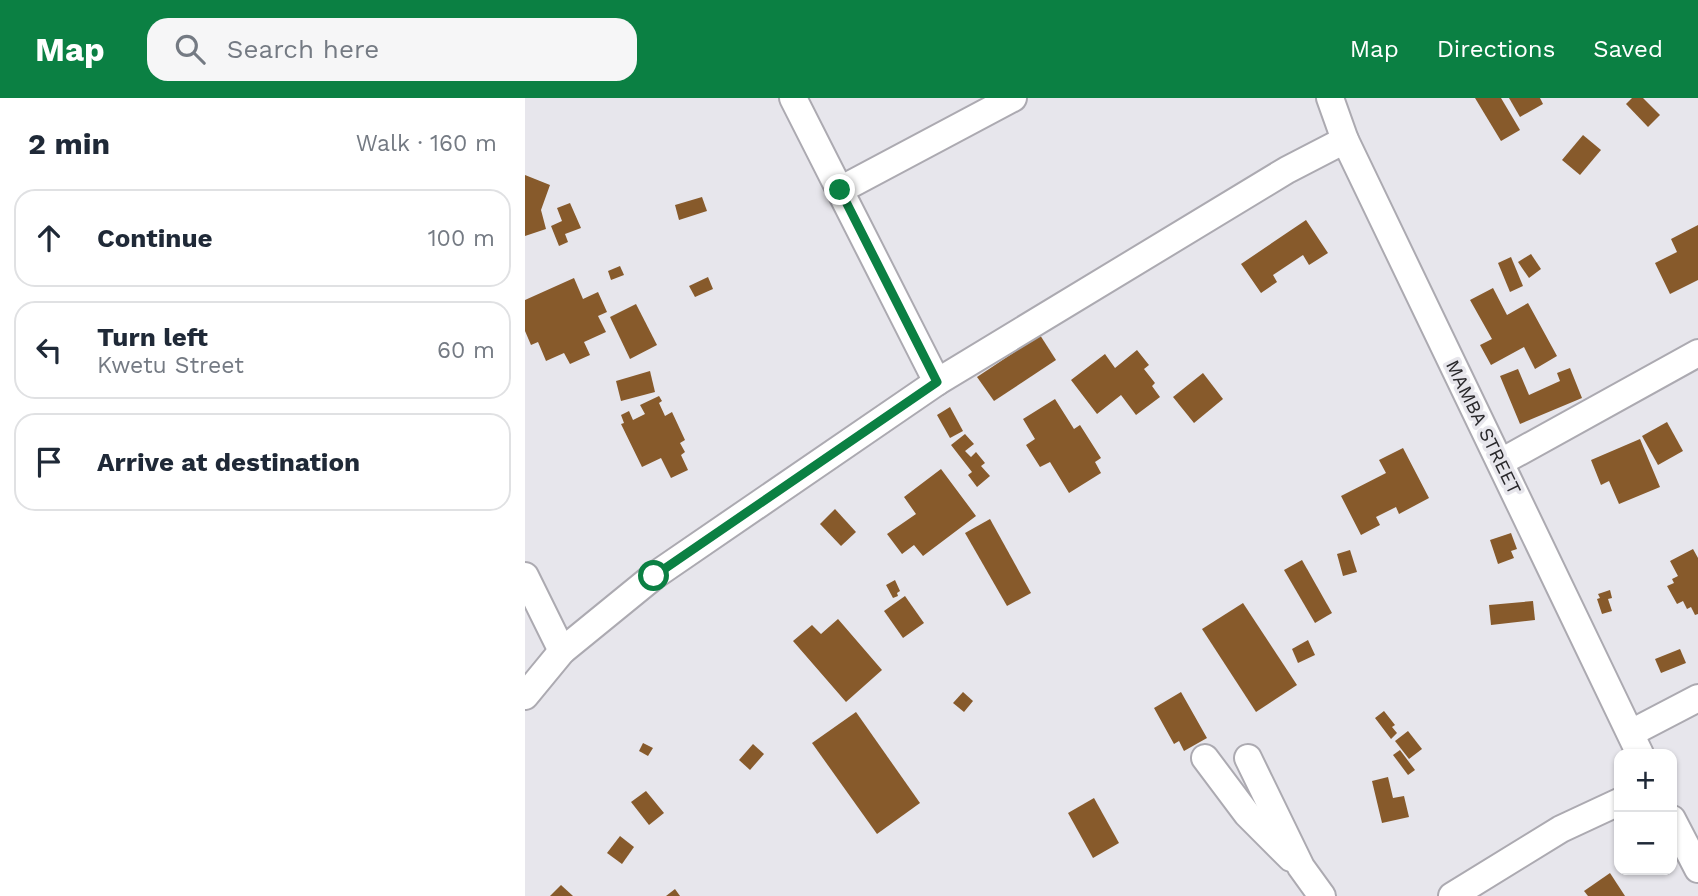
<!DOCTYPE html>
<meta charset="utf-8">
<style>
:root{--surface:#fff;--page:#f6f6f7;--text:#1f2937;--muted:#747a83;--line:#e0e1e3;--accent:#0b8043}
body{margin:0;font-family:"Work Sans",sans-serif;background:var(--page);color:var(--text)}
.controls{position:absolute;right:21px;bottom:21px;display:grid;overflow:hidden;border-radius:14px;box-shadow:0 2px 5px #0004}
.controls button{width:63px;height:63px;display:grid;place-items:center;padding:0;border:0;border-bottom:2px solid var(--line);background:var(--surface);color:var(--text);font:35px sans-serif}
.stop{position:absolute;width:21px;height:21px;margin:-16px;border:5px solid #0b8043;border-radius:50%;background:#fff}
.stop.end{background:#0b8043;border-color:#fff;box-shadow:0 2px 7px #0008}
.list{margin:0;padding:0;list-style:none}
h2{display:flex;justify-content:space-between;align-items:center;height:91px;margin:0;padding:0 28px;font-size:30px}
h2 small{font-size:23px;font-weight:400;color:var(--muted)}
.list li{display:grid;grid-template-columns:46px 1fr auto;gap:21px;align-items:center;box-sizing:border-box;height:98px;margin:0 14px 14px;padding:0 14px;border:2px solid var(--line);border-radius:21px}
.list b{display:block;font-size:26px;white-space:nowrap}
.list p{margin:0;font-size:23px;white-space:nowrap;color:var(--muted)}
.list em{font-size:23px;font-style:normal;color:var(--muted)}
.icon{flex:none;width:38px;height:38px;fill:none;stroke:currentColor;stroke-width:2;stroke-linecap:round;stroke-linejoin:round}
.map{position:relative;flex:none;width:1173px;height:798px;overflow:hidden}
header{display:flex;align-items:center;gap:42px;box-sizing:border-box;height:98px;padding:0 35px;background:var(--accent);color:#fff}
header strong{font-size:33px}
nav{display:flex;gap:38px;margin-inline-start:auto;font-size:24px}
.search{width:490px;height:63px;background:var(--page);display:flex;align-items:center;gap:18px;box-sizing:border-box;padding:0 24px;border-radius:21px;color:var(--muted);font-size:26px}
main{display:flex}
aside{flex:1;background:var(--surface)}
.map>svg:first-child{display:block}
.building{fill:#875a2b}
.lines{fill:none;stroke-linecap:round;stroke-linejoin:round}
.minor-casing{stroke:#acaab1;stroke-width:30}
.minor{stroke:#fff;stroke-width:26}
.route{stroke:#0b8043;stroke-width:9}
.labels{text-anchor:middle;stroke-width:7;stroke-linejoin:round;paint-order:stroke}
.street-label{font-size:19px;fill:#29282b;stroke:#e7e6ec}
</style>
<header>
<strong>Map</strong>
<div class="search"><svg class="icon" aria-label="search" viewBox="0 0 24 24"><circle cx="10" cy="10" r="6"/><path d="M15 15l6 6"/></svg>Search here</div>
<nav><a>Map</a><a>Directions</a><a>Saved</a></nav>
</header>
<main>
<aside>
<h2>2 min<small>Walk · 160 m</small></h2>
<ul class="list">
<li><svg class="icon" aria-label="ahead" viewBox="0 0 24 24"><path d="M12 20V5M6 11l6-6 6 6"/></svg><div><b>Continue</b></div><em>100 m</em></li>
<li><svg class="icon" aria-label="left" viewBox="0 0 24 24"><path d="M17 20v-9H6M10 6l-5 5 5 5"/></svg><div><b>Turn left</b><p>Kwetu Street</p></div><em>60 m</em></li>
<li><svg class="icon" aria-label="arrive" viewBox="0 0 24 24"><path d="M6 21V4h12l-3 4 3 4H6"/></svg><div><b>Arrive at destination</b></div></li>
</ul>
</aside>
<div class="map">
<svg width="1173" height="798" viewBox="0 0 1173 798">
<rect width="100%" height="100%" fill="#e7e6ec"/>
<g class="building">
<path d="M950,0H976L995,32L976,43Z"/>
<path d="M984,0H1015L1018,6L995,19Z"/>
<path d="M1107,0H1118L1135,17L1123,29L1101,6Z"/>
<path d="M1058,37L1076,52L1055,77L1037,62Z"/>
<path d="M0,77L25,87L16,112L21,131L0,138Z"/>
<path d="M177,99L182,113L154,122L150,107Z"/>
<path d="M45,105L56,130L40,136L43,144L34,148L26,128L37,123L32,110Z"/>
<path d="M781,122L803,155L784,167L778,157L748,177L752,184L736,195L716,166Z"/>
<path d="M1173,127V182L1145,196L1130,165L1152,154L1146,141Z"/>
<path d="M1006,156L1016,171L1004,180L993,164Z"/>
<path d="M986,159L998,188L985,194L973,165Z"/>
<path d="M95,168L99,177L86,182L83,173Z"/>
<path d="M183,179L188,191L170,199L164,188Z"/>
<path d="M49,180L58,201L73,194L82,214L73,218L81,234L59,244L65,257L45,266L39,255L21,263L13,244L6,247L0,233V202Z"/>
<path d="M968,190L982,217L1003,205L1032,258L1010,271L999,249L966,267L955,247L967,241L945,202Z"/>
<path d="M111,206L132,247L105,261L85,219Z"/>
<path d="M515,237L531,262L469,303L452,279Z"/>
<path d="M612,252L624,267L619,271L630,285L627,288L635,299L611,317L596,297L572,316L546,282L580,256L590,270Z"/>
<path d="M1045,270L1057,300L995,326L975,278L993,271L1004,297L1035,283L1032,275Z"/>
<path d="M125,273L130,294L96,303L91,283Z"/>
<path d="M678,275L698,301L669,325L648,299Z"/>
<path d="M134,298L137,303L134,305L140,318L147,314L160,342L155,345L160,354L156,357L163,372L146,380L136,360L117,369L96,326L99,325L96,317L104,313L108,322L120,316L115,307Z"/>
<path d="M530,301L549,331L555,327L576,360L570,364L576,375L544,395L525,364L515,369L501,347L510,341L498,321Z"/>
<path d="M425,309L438,333L425,340L412,317Z"/>
<path d="M1142,324L1158,353L1133,367L1117,338Z"/>
<path d="M440,336L449,346L440,353L446,359L451,354L460,365L456,368L465,378L452,389L443,377L447,374L426,347Z"/>
<path d="M1115,341L1135,389L1094,406L1084,383L1076,387L1066,362Z"/>
<path d="M878,350L904,400L874,416L871,409L851,419L855,427L836,437L816,398L861,375L854,362Z"/>
<path d="M416,371L451,418L398,458L389,447L377,456L362,436L391,416L379,399Z"/>
<path d="M310,411L331,434L316,448L295,426Z"/>
<path d="M465,421L506,495L482,508L440,435Z"/>
<path d="M986,435L992,451L986,453L989,460L973,466L965,442Z"/>
<path d="M1168,451L1173,460V516L1170,517L1166,509L1162,511L1158,503L1152,506L1142,488L1149,485L1147,481L1153,478L1145,463Z"/>
<path d="M825,452L832,474L818,478L812,456Z"/>
<path d="M777,462L807,515L790,525L759,472Z"/>
<path d="M370,482L375,493L372,495L373,498L368,500L361,487Z"/>
<path d="M1085,492L1087,500L1083,501L1087,513L1077,516L1072,501L1075,500L1073,496Z"/>
<path d="M380,498L399,525L378,540L359,513Z"/>
<path d="M1008,503L1010,522L966,527L964,507Z"/>
<path d="M718,505L772,587L731,614L677,531Z"/>
<path d="M313,521L357,572L321,604L268,543L287,527L296,536Z"/>
<path d="M783,542L790,557L773,565L767,551Z"/>
<path d="M1155,551L1161,565L1136,575L1130,561Z"/>
<path d="M438,594L448,603L439,614L428,605Z"/>
<path d="M656,594L682,640L659,653L654,643L649,646L629,610Z"/>
<path d="M859,613L870,627L867,629L872,635L866,641L850,620Z"/>
<path d="M331,614L395,705L352,736L287,645Z"/>
<path d="M883,633L897,651L884,661L870,643Z"/>
<path d="M118,645L128,650L123,658L114,653Z"/>
<path d="M228,646L239,656L225,672L214,662Z"/>
<path d="M875,652L890,672L883,677L868,657Z"/>
<path d="M863,679L868,700L879,698L884,719L857,725L847,683Z"/>
<path d="M121,693L139,715L124,727L106,704Z"/>
<path d="M569,700L594,745L568,760L543,715Z"/>
<path d="M95,738L109,749L97,766L82,755Z"/>
<path d="M1085,775L1100,798H1063L1059,793Z"/>
<path d="M36,787L48,798H25Z"/>
<path d="M150,791L155,798H141Z"/>
</g>
<g class="lines">
<defs>
<g id="minor">
<path d="M268,0L412,284"/>
<path d="M805,0L820,42L1115,656"/>
<path d="M315,92L488,0"/>
<path d="M976,364L1173,255"/>
<path d="M0,478L37,553"/>
<path d="M0,598L37,553L129,478L412,284L762,72L820,42"/>
<path d="M1106,635L1173,600"/>
<path d="M680,660L722,716L766,760"/>
<path d="M723,660L776,769L797,798"/>
<path d="M1147,721L1173,771"/>
<path d="M927,798L1036,731L1094,704"/>
</g>
</defs>
<use href="#minor" class="minor-casing"/>
<use href="#minor" class="minor"/>
</g>
<g class="lines">
<path class="route" d="M129,478L412,284L315,92"/>
</g>
<g class="labels">
<g class="street-label">
<text transform="translate(959 329) rotate(64)" y="7">MAMBA STREET</text>
</g>
</g>
</svg>
<div class="controls">
<button>+</button>
<button>−</button>
</div>
<div class="stop" style="left:129px;top:478px"></div>
<div class="stop end" style="left:315px;top:92px"></div>
</div>
</main>
